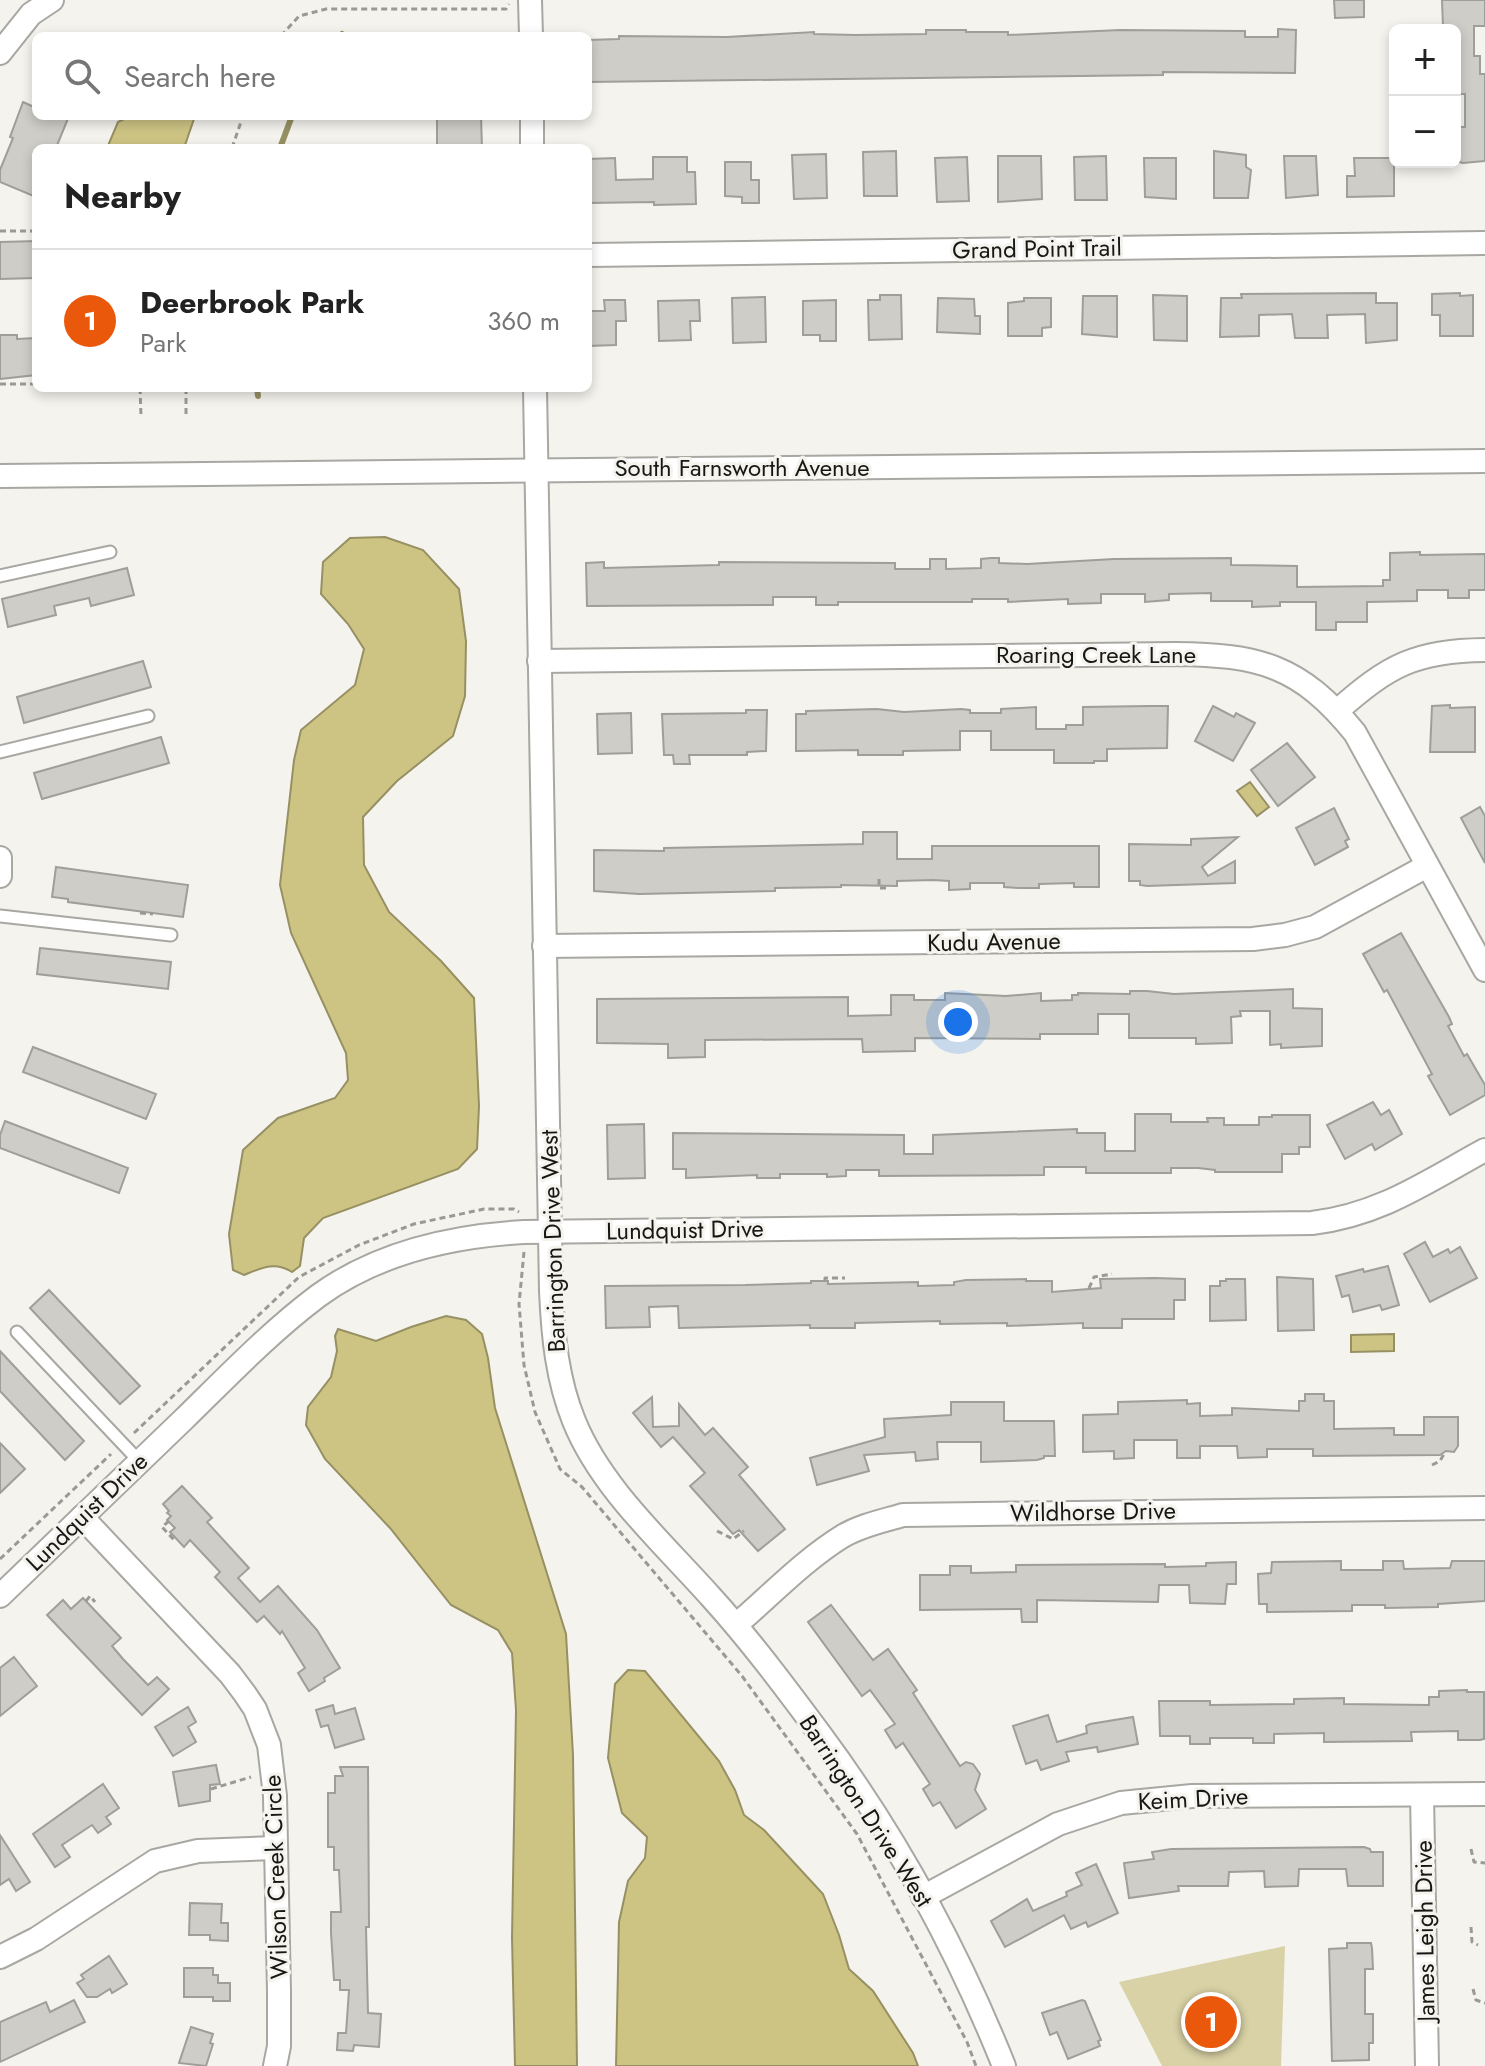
<!DOCTYPE html>
<meta charset="utf-8">
<style>
:root{--surface:#fff;--page:#f6f6f6;--text:#222;--muted:#767676;--line:#e0e0e0;--accent:#ea580c}
body{margin:0;font-family:Jost,sans-serif;background:var(--page);color:var(--text)}
.controls{position:absolute;right:24px;top:24px;display:grid;overflow:hidden;border-radius:12px;box-shadow:0 4px 12px #0003}
.controls button{width:72px;height:72px;display:grid;place-items:center;padding:0;border:0;border-bottom:2px solid var(--line);background:var(--surface);color:var(--text);font:40px sans-serif}
.you{position:absolute;left:958px;top:1022px;width:28px;height:28px;margin:-20px;border:6px solid #fff;border-radius:50%;background:#1a73e8;box-shadow:0 0 0 12px #1a73e833}
.badge{display:grid;place-items:center;width:52px;height:52px;border-radius:50%;background:var(--accent);color:#fff;font-size:26px;font-weight:700}
.pin{position:absolute;translate:-50% -50%;border:4px solid #fff;box-shadow:0 2px 8px #0006}
.list{margin:0;padding:0;list-style:none}
h2{display:flex;justify-content:space-between;align-items:center;height:104px;margin:0;padding:0 32px;font-size:34px}
h2 small{font-size:26px;font-weight:400;color:var(--muted)}
.list li{display:grid;grid-template-columns:52px 1fr auto;gap:24px;align-items:center;box-sizing:border-box;height:144px;padding:0 32px;border-top:2px solid var(--line)}
.list b{display:block;font-size:30px;white-space:nowrap}
.list p{margin:0;font-size:26px;white-space:nowrap;color:var(--muted)}
.list em{font-size:26px;font-style:normal;color:var(--muted)}
.icon{flex:none;width:44px;height:44px;fill:none;stroke:currentColor;stroke-width:2;stroke-linecap:round;stroke-linejoin:round}
.map{position:relative;flex:none;width:1485px;height:2066px;overflow:hidden}
.search{position:absolute;background:var(--surface);box-shadow:0 4px 12px #0003;left:32px;top:32px;width:560px;height:88px;display:flex;align-items:center;gap:20px;box-sizing:border-box;padding:0 28px;border-radius:12px;color:var(--muted);font-size:30px}
.panel{position:absolute;background:var(--surface);box-shadow:0 4px 12px #0003;left:32px;top:144px;width:560px;height:248px;border-radius:12px}
.map>svg:first-child{display:block}
.green{fill:#d9d2a6}
.water{fill:#cdc484;stroke:#969063;stroke-width:2}
.lines{fill:none;stroke-linecap:round;stroke-linejoin:round}
.stream{stroke:#969063;stroke-width:6}
.building{fill:#cecdc7;stroke:#9f9f9a;stroke-width:2}
.service-casing{stroke:#a8a7a2;stroke-width:15}
.minor-casing{stroke:#a8a7a2;stroke-width:26}
.path{stroke:#999995;stroke-width:3;stroke-dasharray:6 4;stroke-linecap:butt}
.service{stroke:#fff;stroke-width:11}
.minor{stroke:#fff;stroke-width:22}
.labels{text-anchor:middle;stroke-width:6;stroke-linejoin:round;paint-order:stroke}
.street-label{font-size:24px;fill:#171715;stroke:#f4f3ee}
</style>
<div class="map">
<svg width="1485" height="2066" viewBox="0 0 1485 2066">
<rect width="100%" height="100%" fill="#f4f3ee"/>
<path class="green" d="M1285,1946L1281,2066H1162L1119,1982Z"/>
<g class="water">
<path d="M130,116H195L184,148H107L118,122Z"/>
<path d="M385,537L423,550L459,589L466,641L465,696L453,736L397,781L363,817L364,865L389,912L441,961L474,998L479,1106L477,1149L458,1169L323,1218L304,1238L300,1266L292,1272C275,1261 261,1268 244,1275L233,1270L229,1234L243,1150L278,1118L335,1098L348,1080L346,1053L291,933L280,885L294,760L301,730L355,685L364,649L348,624L321,594L323,562L350,538Z"/>
<path d="M1250,782L1269,807L1257,816L1237,791Z"/>
<path d="M446,1316L466,1320L482,1334L488,1358L495,1408L566,1634L573,1755L577,2066H515L512,1938L516,1710L512,1653L498,1630L451,1605L390,1528L325,1459L306,1425L308,1407L331,1377L337,1351L335,1336L338,1329L376,1341L411,1327Z"/>
<path d="M1394,1334V1351L1351,1352V1335Z"/>
<path d="M628,1670L645,1671L719,1761L735,1790L744,1815L764,1830L823,1894L839,1935L849,1969L873,1991L913,2053L918,2066H616L619,1922L628,1881L645,1858L647,1837L622,1813L608,1758L615,1684Z"/>
</g>
<g class="lines">
<g class="stream">
<path d="M340,36L342,34"/>
<path d="M280,148L292,116"/>
<path d="M257,388L258,396"/>
</g>
</g>
<g class="building">
<path d="M1334,0H1364V17L1335,18Z"/>
<path d="M1442,0H1485V26H1474V56H1480V74H1485V161L1463,163L1455,161V127H1465V94H1457L1455,91V28L1443,27Z"/>
<path d="M1278,29L1296,30L1295,73L1163,72V75L588,82V40L619,39V36L727,37L814,32V34L856,35L926,34V30H966V32H1008V35L1120,30L1245,31V37H1278Z"/>
<path d="M23,102L36,108V116H69L56,148H36V197L0,182V170L13,138L10,137Z"/>
<path d="M437,116H481L482,148H437Z"/>
<path d="M896,151L897,196H864L863,152Z"/>
<path d="M1214,151L1246,155V167L1251,170L1248,198H1214Z"/>
<path d="M826,154L827,198L794,199L792,155Z"/>
<path d="M998,156H1041L1042,199L998,202Z"/>
<path d="M1106,156L1107,200H1075L1074,157Z"/>
<path d="M1284,156H1316L1318,195L1286,198Z"/>
<path d="M653,157H687V172H695L696,204L654,205V202L588,203V159L615,158L616,180L653,179Z"/>
<path d="M967,157L969,201L937,202L935,158Z"/>
<path d="M1144,158H1176V199L1145,197Z"/>
<path d="M1354,158H1394V196L1347,197V176H1355Z"/>
<path d="M725,162H751V180H759V203H742V197L725,196Z"/>
<path d="M36,241V278L0,279V242Z"/>
<path d="M1376,293V303H1397V340L1366,343L1365,314L1327,315L1328,338H1295L1292,314L1259,315V336L1220,337L1221,298H1242L1241,294Z"/>
<path d="M1460,293V296L1473,295V336H1440V315H1432V294Z"/>
<path d="M880,295H901L902,339L869,340L868,300H880Z"/>
<path d="M1153,295L1187,296V341L1154,340Z"/>
<path d="M1083,296H1117V337L1082,334Z"/>
<path d="M765,297L766,342L733,343L732,298Z"/>
<path d="M938,298L974,299L975,316H980V334L937,332Z"/>
<path d="M1024,298H1051V327L1042,328V336H1008V303L1024,301Z"/>
<path d="M604,300H625L626,321H616V345L588,346V311H605Z"/>
<path d="M699,300L700,321H690L691,340L659,341L658,301Z"/>
<path d="M836,300V341H820V335H803V301Z"/>
<path d="M0,335H17V339L36,338V375L0,379Z"/>
<path d="M1420,552V555L1485,554V590H1469V598H1448V590H1417V601L1367,602V622H1336V630H1316V602H1280V606L1252,607V601H1211V593L1169,594V600L1145,602V594H1101V603L1068,604V599L1008,602V599H972V602H838V605H816V597H773V605L587,606L586,563L604,562V568L719,565V562L895,563V569H930V559H946V569L981,568V559L991,558H999V563L1027,564L1114,559L1231,558V565L1297,566V587L1383,586V580H1390V553Z"/>
<path d="M127,568L134,595L91,606L89,598L54,606L56,615L8,627L2,599Z"/>
<path d="M143,661L151,687L24,723L17,697Z"/>
<path d="M1450,705V708L1475,707V752H1430L1432,706Z"/>
<path d="M1149,706H1168L1167,748L1107,749V761H1094V763H1054V750H991V731H960V750L903,751V755H858V750L796,751V714H806V711L877,709L904,712L961,709L970,710V713H1001V709L1036,707V729H1066V725H1083V707Z"/>
<path d="M1213,706L1234,717L1236,713L1255,723L1233,761L1195,741Z"/>
<path d="M746,710H767L766,751L747,752V755H689L690,764H674L673,755H664L662,714L746,713Z"/>
<path d="M631,713L632,753L598,754L597,714Z"/>
<path d="M161,737L169,763L42,799L34,773Z"/>
<path d="M1287,743L1315,777L1278,806L1251,770Z"/>
<path d="M1480,807L1485,816V863L1461,818Z"/>
<path d="M1334,808L1349,839L1345,841L1348,847L1315,865L1296,828Z"/>
<path d="M863,832H897V859H932V846H1099V887H1074V883L1039,884V888H1018L1004,887V883H970V889L949,890V881L933,880L897,881V886L841,885V887L775,888V891L639,894L594,891V850L664,851V848L863,844Z"/>
<path d="M1238,837L1202,867L1208,876L1235,861V883L1147,886L1140,885V881H1129V844L1191,845V839Z"/>
<path d="M56,867L188,885L183,917L68,902V899L52,897Z"/>
<path d="M1401,933L1449,1017L1452,1024L1448,1026L1464,1056L1467,1054L1485,1085V1095L1450,1115L1428,1076L1432,1074L1387,990L1384,992L1363,954Z"/>
<path d="M40,948L171,962L168,989L37,974Z"/>
<path d="M1293,989V1008L1322,1009V1046L1281,1048V1044L1270,1045V1011H1240L1241,1016L1231,1017L1232,1043L1196,1044V1038H1129V1014H1098V1034H1040V1039L915,1038V1051L863,1052L862,1039L705,1040V1057L668,1058V1044L597,1043V999L848,997V1016L891,1015V995H914V1000H945V993L1006,996L1041,993V1001L1072,1000V995H1078V993L1130,994V991H1147L1174,994Z"/>
<path d="M33,1047L156,1094L146,1119L23,1072Z"/>
<path d="M1373,1102L1381,1115L1389,1110L1402,1134L1375,1150L1372,1144L1345,1159L1327,1125Z"/>
<path d="M1135,1114H1171V1122H1208L1207,1118H1224V1125H1259V1117H1272V1115H1310V1147H1299V1154H1282V1172H1215V1170L1198,1168H1171V1173H1086V1167H1044V1175L879,1176V1170H846V1176L827,1177V1174H780V1178H757V1175L686,1178V1169H673V1133L904,1135V1154H933V1135L1077,1129V1133H1105V1151H1135Z"/>
<path d="M5,1121L128,1168L119,1193L0,1148V1135Z"/>
<path d="M644,1124L645,1178L608,1179L607,1125Z"/>
<path d="M1425,1242L1433,1257L1448,1249L1450,1253L1460,1247L1477,1278L1430,1302L1404,1254Z"/>
<path d="M1388,1266L1399,1305L1382,1310L1380,1305L1353,1312L1349,1295L1342,1297L1336,1276L1363,1269L1364,1272Z"/>
<path d="M1277,1277L1313,1279L1314,1330L1278,1331Z"/>
<path d="M1155,1278L1185,1279V1300H1174V1319H1122V1328H1083V1323L1007,1326V1323L940,1324V1321L855,1323V1328H810V1325L679,1328L678,1306L649,1307L650,1327L606,1328L605,1286L745,1285L811,1283V1281H828V1284L918,1282V1286L954,1285V1282L966,1280L1026,1279V1281H1052V1292L1101,1288L1100,1279Z"/>
<path d="M1226,1279H1245L1246,1320L1210,1321V1286H1220V1281H1226Z"/>
<path d="M49,1290L140,1386L120,1404L30,1308Z"/>
<path d="M0,1351L84,1441L65,1460L0,1391Z"/>
<path d="M1305,1394H1324V1401H1334V1429L1394,1428V1435H1424V1417H1458V1446L1454,1452L1446,1451L1440,1455L1313,1456V1449H1267V1457L1238,1458L1237,1446H1200V1458H1177V1440H1134V1458L1114,1459V1451L1083,1452V1415L1118,1414V1402L1187,1400V1404L1200,1403V1416L1232,1415V1408L1299,1411V1401H1305Z"/>
<path d="M652,1397L653,1427L679,1426V1404L705,1435L713,1428L748,1467L739,1475L785,1529L758,1551L739,1530L733,1534L690,1486L705,1473L673,1437L661,1447L633,1413Z"/>
<path d="M951,1402H1004V1421H1054L1055,1456H1044V1458L1037,1460L981,1462V1442H937L938,1459L916,1461L915,1452L864,1455L869,1471L817,1485L810,1458L885,1437L884,1419L951,1415Z"/>
<path d="M0,1443L25,1469L0,1493Z"/>
<path d="M182,1486L212,1518L207,1522L249,1568L238,1578L260,1602L278,1586L317,1630L340,1668L324,1678L325,1681L309,1691L298,1673L305,1668L282,1631L280,1634L264,1616L257,1622L215,1577L220,1572L190,1540L184,1547L170,1532L175,1528L167,1520L171,1516L167,1513L169,1511L163,1504Z"/>
<path d="M1341,1561V1570H1383V1561H1403L1404,1569L1450,1568L1452,1561H1485V1601L1438,1604V1607L1385,1608V1605H1352V1611L1267,1612V1604H1259L1258,1574L1271,1573L1272,1562Z"/>
<path d="M1236,1562V1584H1227L1225,1604L1190,1603L1189,1585H1159L1158,1602L1037,1600V1622H1022L1021,1609L920,1610V1575H950V1566H971V1573L1016,1572V1565L1165,1564V1567L1206,1566V1563Z"/>
<path d="M83,1598L121,1638L112,1646L123,1659L148,1685L157,1677L169,1689L142,1715L47,1615L63,1600L71,1609Z"/>
<path d="M831,1605L873,1660L888,1649L917,1690L913,1693L960,1766L966,1762L973,1764L980,1774L975,1790L986,1809L956,1828L940,1802L933,1806L923,1789L930,1784L903,1743L896,1748L885,1730L895,1724L870,1690L862,1696L808,1622Z"/>
<path d="M14,1657L37,1686L0,1716V1668Z"/>
<path d="M1467,1690V1692H1484V1739L1480,1740H1458V1731L1411,1732L1412,1741L1324,1742V1733L1274,1734V1743H1253V1738H1210V1744H1190V1736H1160L1159,1701H1210V1705L1294,1704V1699L1344,1698V1704L1429,1705V1697H1439V1691Z"/>
<path d="M333,1705L335,1714L355,1708L364,1739L335,1748L328,1725L321,1727L316,1710Z"/>
<path d="M188,1707L196,1722L188,1727L196,1742L173,1756L155,1727Z"/>
<path d="M1048,1715L1057,1742L1087,1733L1086,1726L1090,1724L1133,1717L1138,1744L1098,1752L1097,1747L1066,1752L1069,1761L1041,1770L1037,1760L1026,1764L1013,1726Z"/>
<path d="M216,1765L220,1784L210,1785V1801L179,1806L173,1772Z"/>
<path d="M340,1767H368L369,1927H366L368,2013L381,2014L379,2047L354,2045L353,2051L337,2050L338,2033H346L349,1990H340V1980H334L331,1933V1912H341L339,1870H334V1847H328V1793H335V1776H343Z"/>
<path d="M103,1784L119,1808L106,1817L111,1824L98,1833L92,1825L62,1845L70,1857L55,1867L33,1834Z"/>
<path d="M0,1835L30,1882L16,1891L9,1879L0,1885Z"/>
<path d="M1364,1847L1370,1849L1371,1852H1383V1886H1348L1346,1869H1299L1298,1886L1265,1887L1264,1871L1229,1872L1228,1886H1178L1179,1891L1129,1898L1124,1863L1154,1859L1152,1852L1171,1849Z"/>
<path d="M1096,1864L1118,1913L1088,1927L1086,1922L1071,1929L1064,1915L1005,1947L991,1921L1027,1899L1033,1911L1067,1896L1066,1892L1082,1885L1076,1873Z"/>
<path d="M190,1903L222,1904L221,1923H228V1941L210,1940V1935H189Z"/>
<path d="M1347,1943H1371L1372,1948L1373,1969H1365V2014H1373V2043H1369V2060L1332,2061L1329,1949L1347,1948Z"/>
<path d="M109,1956L127,1984L112,1993L110,1989L97,1997H87L77,1983L84,1979L81,1975Z"/>
<path d="M184,1968H213V1975H218V1983H230V2001H213V1997H184Z"/>
<path d="M74,2000L85,2022L0,2062V2022L46,2002L50,2012Z"/>
<path d="M1082,2000L1085,2001L1101,2040L1098,2041L1100,2046L1068,2059L1057,2032L1050,2035L1042,2013Z"/>
<path d="M191,2027L213,2034L210,2043L213,2044L206,2066L179,2063Z"/>
</g>
<g class="lines">
<defs>
<g id="service">
<path d="M0,576L110,552"/>
<path d="M0,752L148,716"/>
<path d="M0,916L171,935"/>
<path d="M17,1332L140,1462"/>
</g>
<g id="minor">
<path d="M530,0L531,36"/>
<path d="M0,53L31,14L52,0"/>
<path d="M532,116V148"/>
<path d="M588,255L1485,243"/>
<path d="M535,388L551,1291C553,1336 557,1379 574,1421C601,1488 663,1543 711,1597C750,1640 785,1687 820,1734C895,1835 957,1949 1004,2066"/>
<path d="M0,476L1485,461"/>
<path d="M539,661L1175,654C1259,655 1300,665 1355,733L1485,970"/>
<path d="M1337,711C1389,665 1415,651 1485,650"/>
<path d="M0,858V876"/>
<path d="M544,946L1253,939L1285,935L1315,927L1427,866"/>
<path d="M82,1517L230,1674L245,1694L255,1709L269,1745L275,1796L279,1992V2046L275,2066"/>
<path d="M0,1596C61,1537 123,1478 184,1419C227,1377 270,1332 318,1296C378,1252 452,1236 524,1232L1312,1223C1380,1215 1426,1182 1485,1150"/>
<path d="M736,1625C771,1595 804,1560 843,1536C862,1525 883,1521 903,1515L1485,1508"/>
<path d="M1422,1795L1427,2066"/>
<path d="M923,1897L1058,1824L1121,1803L1192,1796L1485,1794"/>
<path d="M0,1957L36,1939L155,1861L198,1851L276,1848"/>
</g>
</defs>
<use href="#service" class="service-casing"/>
<use href="#minor" class="minor-casing"/>
<g class="path">
<path d="M281,36L299,16L326,9H506L509,4"/>
<path d="M232,148L243,116"/>
<path d="M0,231H36"/>
<path d="M0,384H36"/>
<path d="M140,388L141,416"/>
<path d="M186,388V416"/>
<path d="M879,879V888H890"/>
<path d="M140,913L153,914"/>
<path d="M524,1252L519,1304L524,1365L535,1412L560,1469L582,1487L742,1676L857,1834L967,2042L976,2066"/>
<path d="M825,1281V1278H845"/>
<path d="M1089,1288L1094,1277L1112,1274"/>
<path d="M134,1433L299,1277L359,1245L414,1224L484,1209H514L519,1212"/>
<path d="M1432,1465L1440,1461L1444,1454"/>
<path d="M169,1521L162,1527L176,1542"/>
<path d="M717,1531L733,1539L744,1531"/>
<path d="M0,1559L111,1454"/>
<path d="M86,1601L90,1596L95,1602"/>
<path d="M211,1789L251,1777"/>
<path d="M1471,1849L1474,1862L1485,1863"/>
<path d="M1471,1927L1472,1942L1478,1945"/>
<path d="M1473,1989L1476,2000L1485,2003"/>
</g>
<use href="#service" class="service"/>
<use href="#minor" class="minor"/>
</g>
<g class="labels">
<g class="street-label">
<text transform="translate(1037 249) rotate(-1)" y="8">Grand Point Trail</text>
<text x="742" y="476">South Farnsworth Avenue</text>
<text x="1096" y="663">Roaring Creek Lane</text>
<text transform="translate(994 942) rotate(-1)" y="8">Kudu Avenue</text>
<text transform="translate(685 1230) rotate(-1)" y="8">Lundquist Drive</text>
<text transform="translate(553 1241) rotate(-92)" y="8">Barrington Drive West</text>
<text transform="translate(87 1512) rotate(-44)" y="8">Lundquist Drive</text>
<text transform="translate(1093 1512) rotate(-1)" y="8">Wildhorse Drive</text>
<text transform="translate(1193 1799) rotate(-3)" y="8">Keim Drive</text>
<text transform="translate(866 1811) rotate(57)" y="8">Barrington Drive West</text>
<text transform="translate(276 1877) rotate(-92)" y="8">Wilson Creek Circle</text>
<text transform="translate(1425 1931) rotate(-91)" y="8">James Leigh Drive</text>
</g>
</g>
</svg>
<div class="controls">
<button>+</button>
<button>−</button>
</div>
<div class="you"></div>
<div class="pin badge" style="left:1211px;top:2022px">1</div>
<div class="search"><svg class="icon" aria-label="search" viewBox="0 0 24 24"><circle cx="10" cy="10" r="6"/><path d="M15 15l6 6"/></svg>Search here</div>
<section class="panel">
<h2>Nearby<small></small></h2>
<ul class="list">
<li><span class="badge">1</span><div><b>Deerbrook Park</b><p>Park</p></div><em>360 m</em></li>
</ul>
</section>
</div>
